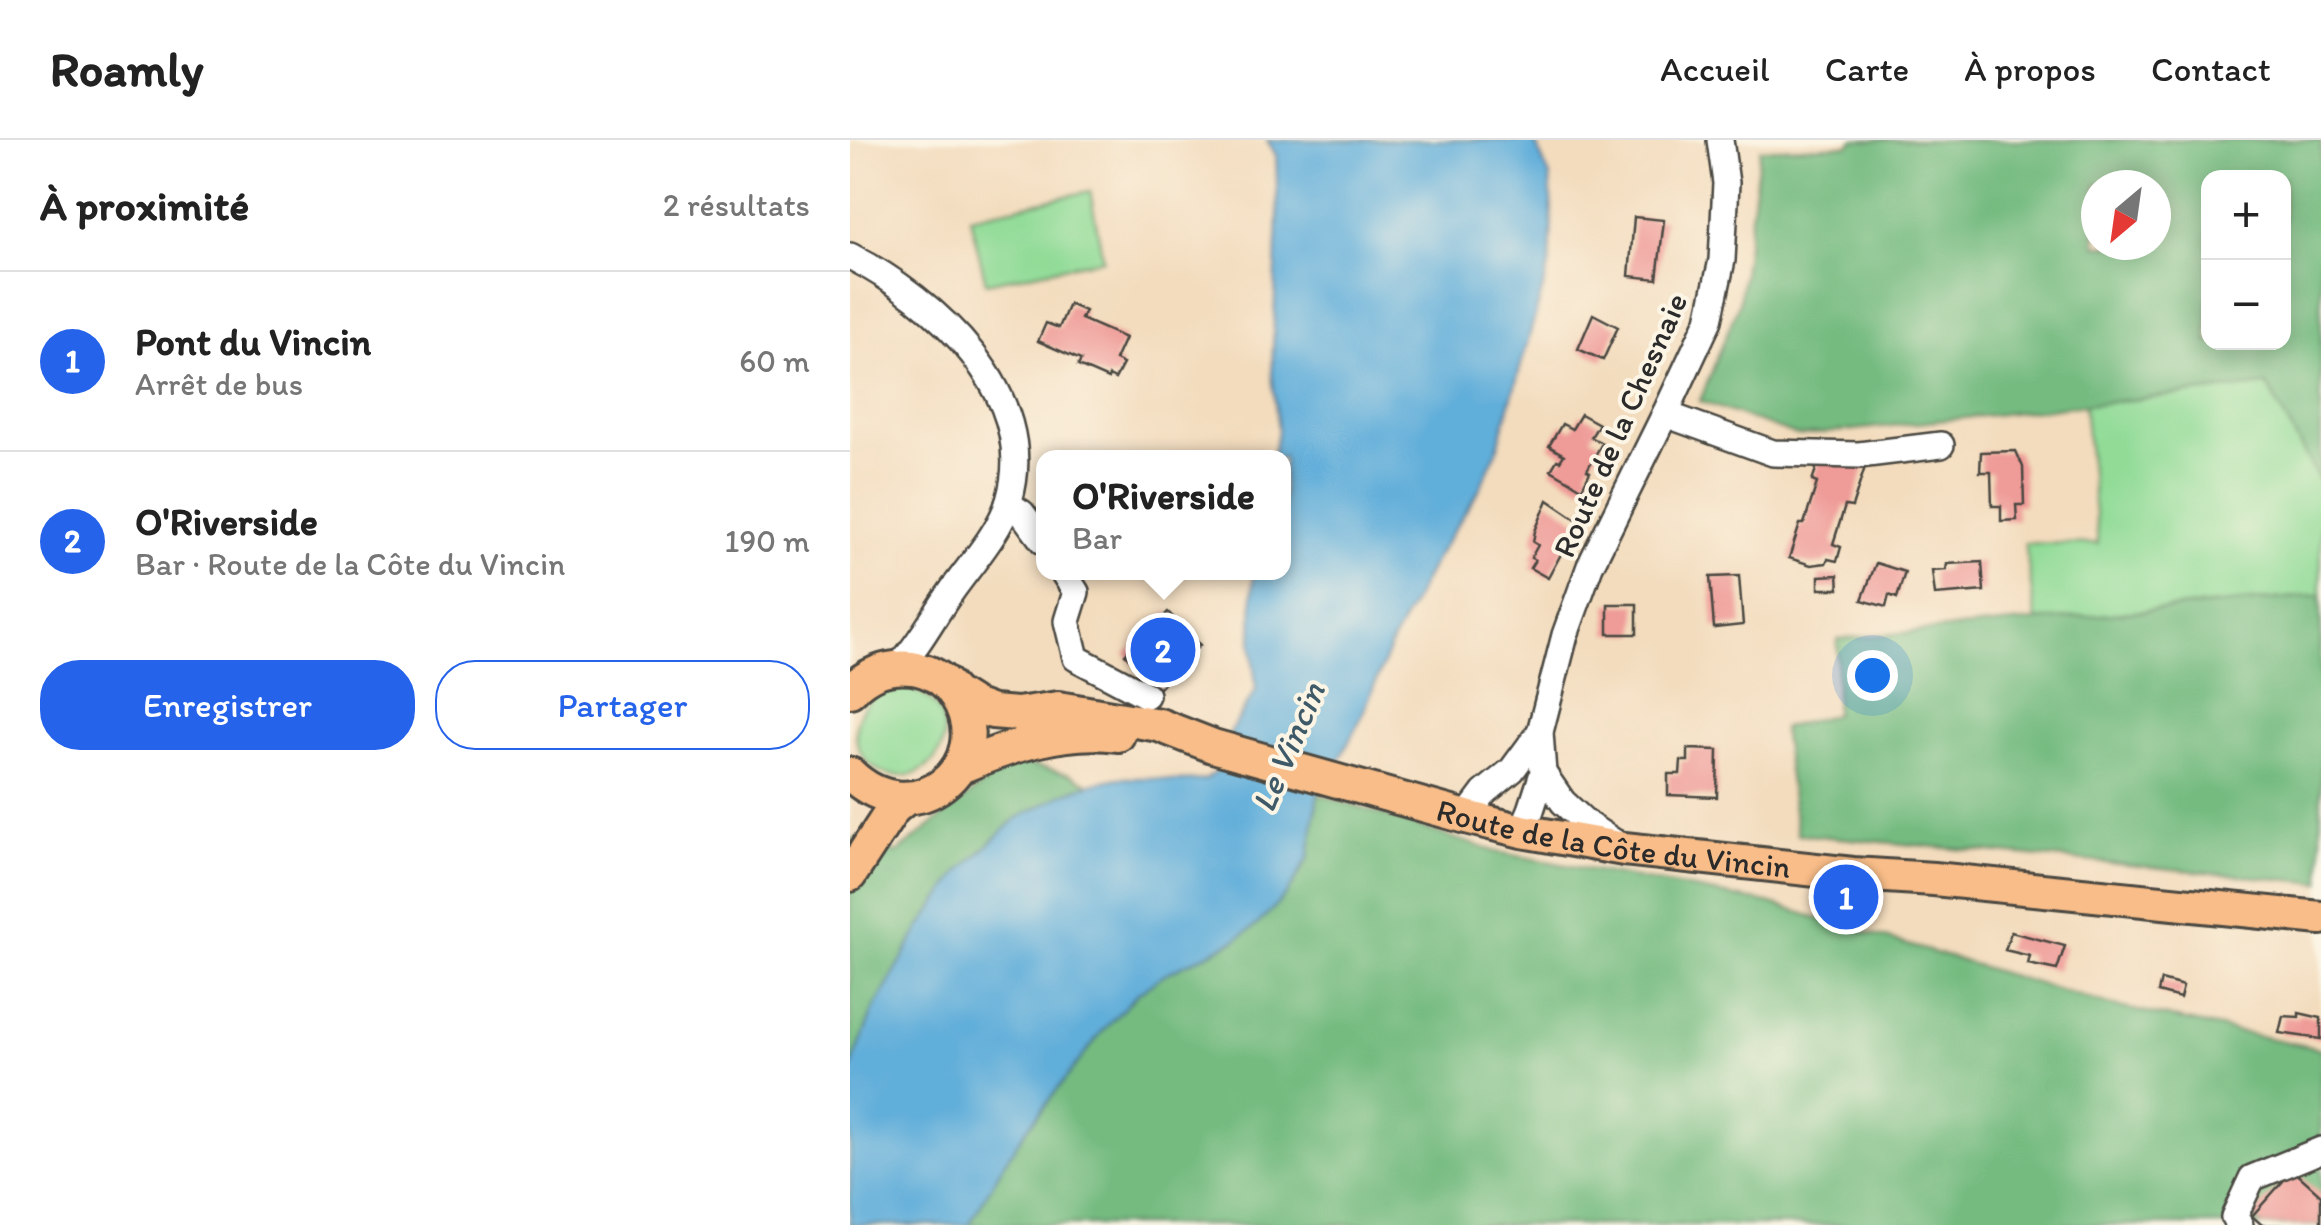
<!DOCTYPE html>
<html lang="fr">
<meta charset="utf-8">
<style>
:root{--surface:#fff;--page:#f6f6f6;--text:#222;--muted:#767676;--line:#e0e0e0;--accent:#2563eb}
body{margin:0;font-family:Itim,sans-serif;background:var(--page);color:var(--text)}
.controls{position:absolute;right:30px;top:30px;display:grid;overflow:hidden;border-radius:20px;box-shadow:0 5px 25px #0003}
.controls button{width:90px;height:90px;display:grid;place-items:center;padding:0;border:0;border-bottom:2px solid var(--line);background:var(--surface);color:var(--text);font:50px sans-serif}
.compass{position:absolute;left:1231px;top:30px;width:90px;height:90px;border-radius:50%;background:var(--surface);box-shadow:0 5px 25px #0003;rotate:209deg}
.you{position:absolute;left:1022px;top:535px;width:35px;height:35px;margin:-25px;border:8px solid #fff;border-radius:50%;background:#1a73e8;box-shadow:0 0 0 15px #1a73e833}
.badge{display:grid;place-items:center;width:65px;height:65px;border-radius:50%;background:var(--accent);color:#fff;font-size:32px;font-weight:700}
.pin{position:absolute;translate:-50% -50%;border:5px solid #fff;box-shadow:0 2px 10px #0006}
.popup{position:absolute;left:186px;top:310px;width:255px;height:130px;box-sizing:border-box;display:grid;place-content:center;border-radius:20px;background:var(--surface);filter:drop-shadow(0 2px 8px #0005);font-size:32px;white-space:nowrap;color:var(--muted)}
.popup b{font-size:38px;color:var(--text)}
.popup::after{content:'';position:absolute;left:50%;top:100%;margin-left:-20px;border:20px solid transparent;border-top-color:var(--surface)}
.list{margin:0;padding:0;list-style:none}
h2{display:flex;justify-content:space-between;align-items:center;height:130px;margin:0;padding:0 40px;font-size:42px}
h2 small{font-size:32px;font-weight:400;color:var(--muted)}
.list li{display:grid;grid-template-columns:65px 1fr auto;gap:30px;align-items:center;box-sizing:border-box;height:180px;padding:0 40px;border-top:2px solid var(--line)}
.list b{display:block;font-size:38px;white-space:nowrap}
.list p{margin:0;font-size:32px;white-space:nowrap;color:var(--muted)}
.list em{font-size:32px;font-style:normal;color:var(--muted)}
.actions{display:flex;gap:20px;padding:30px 40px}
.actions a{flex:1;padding:22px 0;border:2px solid var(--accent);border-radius:40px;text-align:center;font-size:35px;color:var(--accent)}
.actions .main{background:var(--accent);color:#fff}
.map{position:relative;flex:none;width:1471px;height:1085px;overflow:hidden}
header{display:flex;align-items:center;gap:60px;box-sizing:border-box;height:140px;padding:0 50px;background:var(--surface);border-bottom:2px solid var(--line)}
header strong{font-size:48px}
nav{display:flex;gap:55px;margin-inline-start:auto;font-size:35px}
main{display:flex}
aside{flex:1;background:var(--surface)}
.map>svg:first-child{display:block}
.green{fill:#91db97;stroke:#5e8361;stroke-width:2.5}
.forest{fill:#74bb80;stroke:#507356;stroke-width:2.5;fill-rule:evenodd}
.water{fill:#60aeda;stroke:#466c82;stroke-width:2.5}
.building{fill:#ef9b98}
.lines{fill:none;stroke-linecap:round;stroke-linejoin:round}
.minor-casing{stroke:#494641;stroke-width:30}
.major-casing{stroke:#494641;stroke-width:38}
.minor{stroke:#fff;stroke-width:25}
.major{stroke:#f8bd88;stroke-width:32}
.labels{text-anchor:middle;stroke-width:8;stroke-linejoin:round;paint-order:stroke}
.street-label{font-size:32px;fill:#2b2b2b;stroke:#fcf5e5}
.water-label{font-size:35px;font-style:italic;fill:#3e5968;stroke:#fcf5e5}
</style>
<header>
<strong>Roamly</strong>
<nav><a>Accueil</a><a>Carte</a><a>À propos</a><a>Contact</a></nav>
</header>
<main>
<aside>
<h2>À proximité<small>2 résultats</small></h2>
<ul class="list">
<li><span class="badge">1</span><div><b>Pont du Vincin</b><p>Arrêt de bus</p></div><em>60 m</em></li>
<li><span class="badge">2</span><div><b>O'Riverside</b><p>Bar · Route de la Côte du Vincin</p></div><em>190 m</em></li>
</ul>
<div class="actions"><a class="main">Enregistrer</a><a>Partager</a></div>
</aside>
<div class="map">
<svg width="1471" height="1085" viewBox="0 0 1471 1085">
<rect width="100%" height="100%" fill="#fcf5e5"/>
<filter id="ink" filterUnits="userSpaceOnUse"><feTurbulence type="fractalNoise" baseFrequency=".01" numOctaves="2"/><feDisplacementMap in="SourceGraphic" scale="20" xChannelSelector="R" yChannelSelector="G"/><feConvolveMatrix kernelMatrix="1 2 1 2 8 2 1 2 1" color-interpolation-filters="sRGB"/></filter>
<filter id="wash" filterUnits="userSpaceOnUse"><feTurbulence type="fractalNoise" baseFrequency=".0048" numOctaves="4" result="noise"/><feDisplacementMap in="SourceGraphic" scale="40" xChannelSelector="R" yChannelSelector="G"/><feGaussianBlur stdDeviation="2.25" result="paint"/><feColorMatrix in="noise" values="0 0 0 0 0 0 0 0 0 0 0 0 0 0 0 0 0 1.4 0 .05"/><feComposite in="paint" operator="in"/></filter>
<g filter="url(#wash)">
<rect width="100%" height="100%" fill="#f3dcbd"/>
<g class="green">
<path d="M240,51L253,119L136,143L120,77Z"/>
<path d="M1417,245L1471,344V455L1186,481L1175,403L1248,404L1234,265Z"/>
<circle cx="50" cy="592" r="44"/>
</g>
<g class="forest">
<path d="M1003,0H1471V344L1417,245L948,296L850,261L889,163L910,9L999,5ZM1358,38H1434V202H1358ZM1306,45V105H1246V45Z"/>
<path d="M1471,455V743L947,694L932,588L985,574L988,499Z"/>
<path d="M162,621L220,634L240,644L213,654L0,931V698L47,713Z"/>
<path d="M468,654L647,712L918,763L1259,865L1471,909V1085H119L158,1016L176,990L254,889L287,854L313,835L384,801L458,717Z"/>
</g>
<path class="water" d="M417,0H684L700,37L702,77L700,123L646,313L627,354L587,416L544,498L511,578L488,623L468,654L459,717L438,753L408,784L384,801L313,835L287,854L254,889L176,990L158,1017L119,1085H0V931L22,873L69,789L110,731L166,679L213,654L240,644L268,638H298L326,641L355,640L374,626L381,591L406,550L402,503L403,433L433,432V318L422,317L428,290L422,234L428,75L426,15Z"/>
<g id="blocks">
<g class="building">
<path d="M784,77L814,80L807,139L779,136Z"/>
<path d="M219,164L235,171L231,179L275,198L265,220L273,224L265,239L259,236L258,239L228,226L231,220L188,201L196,183L209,188Z"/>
<path d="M743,174L768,187L753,220L728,209Z"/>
<path d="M731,274L749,284L741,297L752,303L737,330L740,332L732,348L701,330L707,320L710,321L714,315L699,306L712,284L722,289Z"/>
<path d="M1166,311L1173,327L1174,365H1166L1167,380L1151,381V366H1142L1141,332H1130L1131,312Z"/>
<path d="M969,320L1016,324L1002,367L995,366L983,404L991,407L987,421L978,419L976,423L961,425L939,418L950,384H954L967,343L962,341Z"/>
<path d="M698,360L729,381L698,438L680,428L685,420L681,418L688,405L683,402L685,391Z"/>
<path d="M1132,422L1134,451L1085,455L1082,431L1096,430L1097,424Z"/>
<path d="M1026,423L1055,432L1047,458L1039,455L1036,467L1012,460Z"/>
<path d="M988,435L989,449H969V436Z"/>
<path d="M889,436L893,485L864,488L860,437Z"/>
<rect x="758" y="464" width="29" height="30"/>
<path d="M318,472L350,505L308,549L275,514Z"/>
<path d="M838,609L868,610L867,657L818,655V634H830L831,621H838Z"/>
<path d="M1161,792L1215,806L1207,830L1178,824L1180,816L1155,810Z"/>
<path d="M1311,840L1333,846L1330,858L1308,852Z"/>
<path d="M1449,873L1471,878V899L1429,893L1433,876L1449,877Z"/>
<path d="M1443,1030L1471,1055V1085H1412L1402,1076Z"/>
</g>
</g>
</g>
<g filter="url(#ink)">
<use href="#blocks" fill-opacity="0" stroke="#494641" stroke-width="2.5"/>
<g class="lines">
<defs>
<g id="minor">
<path d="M0,116C84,159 191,254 159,361C150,392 120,425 101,452C83,477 70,504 48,527"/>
<path d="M815,274L923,313L1009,315L1091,305"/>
<path d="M158,364L172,373L193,401"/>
<path d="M213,432L226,452L217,481L226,518L296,555"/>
<path d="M693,633L713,662L738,685L770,706"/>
<path d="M616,677L634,653L662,630L690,592"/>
<path d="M672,691L681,670L693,633L690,592L715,495L740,426L815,274L859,180L872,120L876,43L870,0"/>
<path d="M1390,1085L1384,1077L1402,1038L1471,1010"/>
</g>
<g id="major">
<path d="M0,551C18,533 37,525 62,528C82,531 96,540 106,556C149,625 64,696 0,634"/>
<path id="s1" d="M104,553L123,565L142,572L167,574L208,568L309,585L363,606L616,677L672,691L774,709L1003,734L1084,739L1471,778"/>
<path d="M108,628C157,607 215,587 268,595"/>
<path d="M0,735L43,669L55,659"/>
</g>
</defs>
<use href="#minor" class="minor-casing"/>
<use href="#major" class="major-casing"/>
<use href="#minor" class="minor"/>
<use href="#major" class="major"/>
</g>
</g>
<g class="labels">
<g class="street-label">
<text transform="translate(770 285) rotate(-66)" y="11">Route de la Chesnaie</text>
<text dy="11" stroke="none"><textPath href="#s1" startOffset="682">Route de la Côte du Vincin</textPath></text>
</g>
<g class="water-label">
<text transform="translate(438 607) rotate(-67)" y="12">Le Vincin</text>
</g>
</g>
</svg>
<div class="controls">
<button>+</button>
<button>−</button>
</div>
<svg class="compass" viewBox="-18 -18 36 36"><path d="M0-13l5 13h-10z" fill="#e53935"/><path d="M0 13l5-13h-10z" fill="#767676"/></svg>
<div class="you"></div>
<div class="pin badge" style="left:996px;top:757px">1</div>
<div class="pin badge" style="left:313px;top:510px">2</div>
<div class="popup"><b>O'Riverside</b>Bar</div>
</div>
</main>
